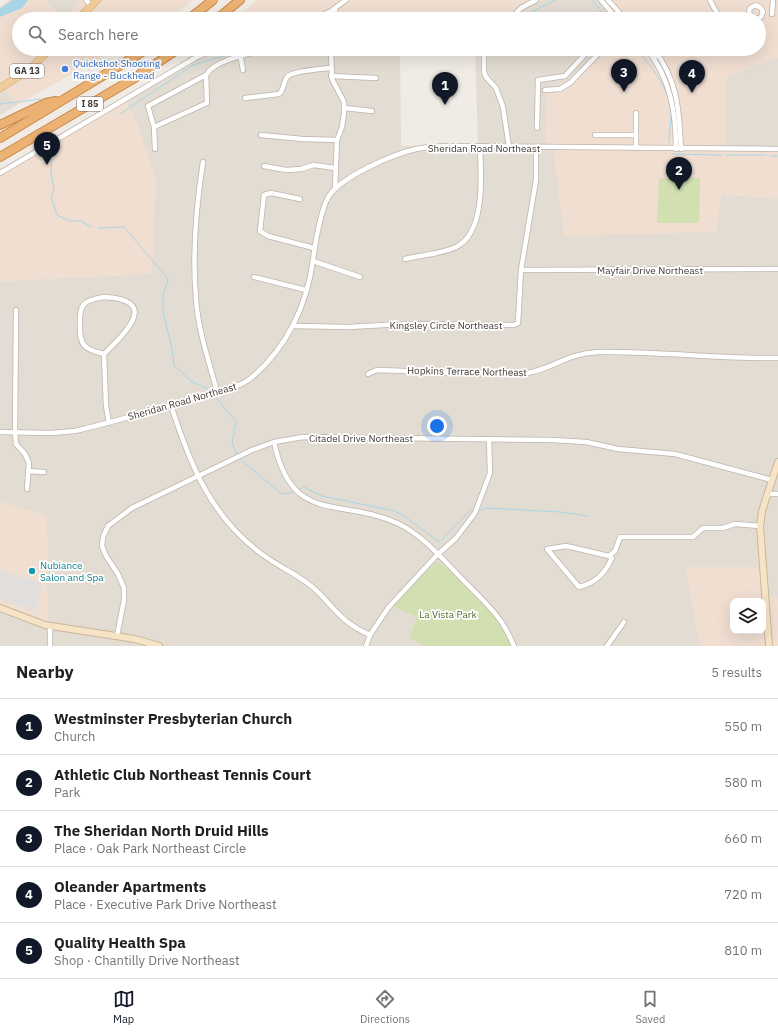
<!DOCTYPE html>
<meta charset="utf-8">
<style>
:root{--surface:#fff;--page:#f6f6f6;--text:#202124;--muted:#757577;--line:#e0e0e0;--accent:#111827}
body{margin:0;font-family:"IBM Plex Sans",sans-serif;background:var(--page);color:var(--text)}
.controls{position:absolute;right:12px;bottom:12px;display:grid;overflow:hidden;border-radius:8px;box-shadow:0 4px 16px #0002}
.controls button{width:36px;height:36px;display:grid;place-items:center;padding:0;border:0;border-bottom:1px solid var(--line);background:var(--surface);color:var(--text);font:20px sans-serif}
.you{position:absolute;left:437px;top:426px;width:14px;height:14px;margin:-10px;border:3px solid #fff;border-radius:50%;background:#1a73e8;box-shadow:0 0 0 6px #1a73e833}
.badge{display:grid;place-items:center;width:26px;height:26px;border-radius:50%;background:var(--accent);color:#fff;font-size:13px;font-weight:700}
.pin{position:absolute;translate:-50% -33px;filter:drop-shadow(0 1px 2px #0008)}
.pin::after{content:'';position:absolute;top:21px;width:14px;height:12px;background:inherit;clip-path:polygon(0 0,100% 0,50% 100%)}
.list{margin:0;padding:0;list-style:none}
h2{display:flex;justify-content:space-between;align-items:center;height:52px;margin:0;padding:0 16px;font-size:17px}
h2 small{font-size:13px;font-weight:400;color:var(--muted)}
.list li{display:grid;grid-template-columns:26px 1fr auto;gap:12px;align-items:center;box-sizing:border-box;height:56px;padding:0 16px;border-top:1px solid var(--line)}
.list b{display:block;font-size:15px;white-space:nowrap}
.list p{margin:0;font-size:13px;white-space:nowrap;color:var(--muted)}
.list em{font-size:13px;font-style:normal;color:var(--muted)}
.icon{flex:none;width:22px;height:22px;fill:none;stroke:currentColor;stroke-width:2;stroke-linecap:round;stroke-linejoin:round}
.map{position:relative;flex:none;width:778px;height:646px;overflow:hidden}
.search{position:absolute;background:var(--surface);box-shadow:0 4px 16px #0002;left:12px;right:12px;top:12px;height:44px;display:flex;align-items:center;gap:10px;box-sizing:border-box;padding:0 14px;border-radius:22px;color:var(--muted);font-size:15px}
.sheet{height:332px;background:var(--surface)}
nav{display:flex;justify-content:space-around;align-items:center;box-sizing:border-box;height:56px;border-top:1px solid var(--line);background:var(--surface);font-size:11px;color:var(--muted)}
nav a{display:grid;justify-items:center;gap:2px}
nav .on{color:var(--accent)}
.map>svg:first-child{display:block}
.residential{fill:#e3dcd3}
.commercial{fill:#f0ded1;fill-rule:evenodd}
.green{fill:#d2e0b1}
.parking{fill:#e1dedc}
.water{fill:#a7d6e6}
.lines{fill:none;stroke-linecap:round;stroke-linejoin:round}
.stream{stroke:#a7d6e6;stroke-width:1}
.minor-casing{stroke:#bdb4ab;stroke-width:6}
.secondary-casing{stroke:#cab699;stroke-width:8}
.primary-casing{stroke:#d4a66e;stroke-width:8}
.motorway-casing{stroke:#c98545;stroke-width:10}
.minor{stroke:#fff;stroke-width:4.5}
.secondary{stroke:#f7e4c7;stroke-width:6}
.primary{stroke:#f1cc9b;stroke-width:7}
.motorway{stroke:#ecb273;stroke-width:8}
.shop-dot{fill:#3f7fe0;stroke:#fff;stroke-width:1.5}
.culture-dot{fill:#0f9aa8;stroke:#fff;stroke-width:1.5}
.labels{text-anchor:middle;stroke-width:3.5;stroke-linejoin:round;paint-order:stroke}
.shield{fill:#fff;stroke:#7a7572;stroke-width:1}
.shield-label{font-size:9px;font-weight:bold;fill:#413a35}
.shop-label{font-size:10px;fill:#366cbe;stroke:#fff;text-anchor:start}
.street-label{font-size:10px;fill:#413a35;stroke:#fff}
.culture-label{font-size:10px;fill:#0d838f;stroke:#fff;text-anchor:start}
.park-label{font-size:10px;fill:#4f6b30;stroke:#fff}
</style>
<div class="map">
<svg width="778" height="646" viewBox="0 0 778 646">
<rect width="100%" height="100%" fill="#f0ebe4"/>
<g class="residential">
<path d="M45,0H81L64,19Z"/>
<path d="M542,0H606L621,19H503Z"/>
<path d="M198,49H400L401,146L478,145L475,49H606L578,77L553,147L716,231L721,194L778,199V597H766L686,567L700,646H0V606L47,516L0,502V281L151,274L156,182L138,126L125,99L171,71Z"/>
<path d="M778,57V148L725,149L726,77Z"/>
<path d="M0,81L17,105L0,115Z"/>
</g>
<g class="commercial">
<path d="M8,0H45L64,18L81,0H194L168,19H19V49H115L17,105L0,81V8Z"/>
<path d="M257,0H542L503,19H336L337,5L311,19H239L238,17Z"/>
<path d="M606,0H778V57L726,77L725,148H778V199L721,194L716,232L564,236L553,147H545L547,91L578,77L606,49H759V19H621Z"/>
<path d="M125,99L138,126L156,182L152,274L0,281V172Z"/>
<path d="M0,502L47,516L48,623L0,606Z"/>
<path d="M686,567H763L766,597H778V646H700ZM733,601H763V631H733Z"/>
</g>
<g class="green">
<path d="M659,178H700L699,223H657Z"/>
<path d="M437,561L454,574L493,614L512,646H426L409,638L417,617L392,606Z"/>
</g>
<path class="parking" d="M0,570L39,581L42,587L36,612L0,599Z"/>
<path class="water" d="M13,0H28L22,8L0,17V8Z"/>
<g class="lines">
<g class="stream">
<path d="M592,0L608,19"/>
<path d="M518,19L555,0"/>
<path d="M636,49C651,66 668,86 671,110C672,120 669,132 669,142"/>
<path d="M0,104L41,99"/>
<path d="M120,114L193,65L234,53"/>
<path d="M53,146L51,173L54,189L51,197L57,215L70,221H81L91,227"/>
<path d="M673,154L721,155"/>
<path d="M727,155H766"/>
<path d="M771,156H778"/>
<path d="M98,228L124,227L165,275L168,280C166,286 163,293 163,299C162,321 173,343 174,365L191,381L210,390"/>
<path d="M215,397L236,421L232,443L237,454"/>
<path d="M241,460L282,494L292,492"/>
<path d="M299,489L304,487L322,496L395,511L407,518L439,542L472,509"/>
<path d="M480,510L486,508L561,512L588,516"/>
</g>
<defs>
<g id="minor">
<path d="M86,0L91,6"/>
<path d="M601,0L617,19"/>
<path d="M608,0L625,19"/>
<path d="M710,0L720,19"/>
<path d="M772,14L773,0"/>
<path d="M314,19L331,11L346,0"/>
<path d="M335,19V8"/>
<path d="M510,19L521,8L536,0"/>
<path d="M562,19L574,15L577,19"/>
<path d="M738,19L741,18"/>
<path d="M755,19C750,17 748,13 750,8L756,5L761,8L763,12L761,17L757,19"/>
<path d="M239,49L243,70"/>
<path d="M331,49L332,79L344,102V113L342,127L337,140L335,189"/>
<path d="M484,49V72L486,77L496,88L503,107L509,147"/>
<path d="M647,49C670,78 676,112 676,149"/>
<path d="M654,49C678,82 679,109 681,149"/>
<path d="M656,56L668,49"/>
<path d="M331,76L376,78"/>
<path d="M545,90L560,89L570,83L603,49"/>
<path d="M245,98L279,94C284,90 283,83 287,77C291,71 322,69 330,68"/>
<path d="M344,108L372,111"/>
<path d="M154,127L207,103L206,75"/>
<path d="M537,128L538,80L565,76L588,51L586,49"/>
<path d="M261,135L302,139L337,140"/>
<path d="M595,135H636"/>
<path d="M636,148V113"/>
<path d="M155,149L154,127L148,106L206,75C214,60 252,53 268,49"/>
<path d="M203,162C196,207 192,253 196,299C198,330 209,362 217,391"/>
<path d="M264,166L286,170L301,169L314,165L335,168"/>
<path d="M0,173L195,58L214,49"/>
<path d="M300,199L271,193L264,195L260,231L268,236L314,248"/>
<path d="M405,259C421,255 442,254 456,247C486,232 481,175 480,146"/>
<path d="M313,261L360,277"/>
<path d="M521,270L778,269"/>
<path d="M254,277L306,290"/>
<path d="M104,297C161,300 125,333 104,354C97,352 89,351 84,345C80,340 80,334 80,328C79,306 81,300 104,297Z"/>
<path d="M16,310L15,433L16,444L25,454L29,463L27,489"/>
<path d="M293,326L349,327L402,324L514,325L518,323L521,270L536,180V147"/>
<path d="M104,354L106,406L109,423"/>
<path d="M368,374L377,370C416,371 454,374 493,373C505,373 520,375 532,372C557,366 570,353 599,352C659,351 718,359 778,358"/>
<path d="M171,405C190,465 212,520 266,557C280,567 296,574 310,585C323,595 332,609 344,619C352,626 361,631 370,635"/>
<path d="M0,432L51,433L75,431C118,421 161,408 203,395C218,391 239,388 251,378C287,348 307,305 313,260C315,244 321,208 329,196C342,176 394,154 416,149C429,146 442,146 455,146L778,149"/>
<path d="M274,442C292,527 340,496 399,524C424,536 445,562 465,582C477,594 490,606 500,620C506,628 510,637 514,646"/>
<path d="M28,471L44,472"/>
<path d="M768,494H778"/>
<path d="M566,546L609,556L612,558C605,573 596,583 579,587L547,549Z"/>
<path d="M609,556L615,551L620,537H693L703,528H723L735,524L760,526"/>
<path d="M50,627V646"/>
<path d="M117,636L124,600V588L118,574L106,556L102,546L103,537L108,526L132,508L252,450L274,442L303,437L553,440L586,442L618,449L675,454L772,480"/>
<path d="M366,646L370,635L388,608L437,555L456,538L475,513L490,473L489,439"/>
<path d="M607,646L624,622"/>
</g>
<g id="secondary">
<path d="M0,608L45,625L135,639L159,646"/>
<path d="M769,646L760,526L762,511L778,462"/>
</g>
<g id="primary">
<path d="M78,19L97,0"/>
<path d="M0,88L30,69L50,49"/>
</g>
<g id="motorway">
<path d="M189,19L213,0"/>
<path d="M217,19L240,0"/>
<path d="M0,125L46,103L56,101"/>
<path d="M0,138L147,49"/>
<path d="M0,157L133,79L178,49"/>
</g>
</defs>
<use href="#minor" class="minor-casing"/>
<use href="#secondary" class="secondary-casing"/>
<use href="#primary" class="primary-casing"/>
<use href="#motorway" class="motorway-casing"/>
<use href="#minor" class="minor"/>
<use href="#secondary" class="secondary"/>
<use href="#primary" class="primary"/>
<use href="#motorway" class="motorway"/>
</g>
<circle class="shop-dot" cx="65" cy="69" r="4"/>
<circle class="culture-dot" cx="32" cy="571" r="4"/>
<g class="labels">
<g class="shield">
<rect x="10" y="64" width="34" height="14" rx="3"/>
<rect x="77" y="97" width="26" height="14" rx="3"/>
</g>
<g class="shield-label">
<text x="27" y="74">GA 13</text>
<text x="90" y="107">I 85</text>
</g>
<g class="shop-label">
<text x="73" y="67">Quickshot Shooting<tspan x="73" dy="12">Range - Buckhead</tspan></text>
</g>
<g class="street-label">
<text x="484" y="152">Sheridan Road Northeast</text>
<text x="650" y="274">Mayfair Drive Northeast</text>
<text x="446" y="329">Kingsley Circle Northeast</text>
<text transform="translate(467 371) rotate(1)" y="4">Hopkins Terrace Northeast</text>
<text transform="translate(182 401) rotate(-16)" y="4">Sheridan Road Northeast</text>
<text x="361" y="442">Citadel Drive Northeast</text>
</g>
<g class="culture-label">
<text x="40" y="569">Nubiance<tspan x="40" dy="12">Salon and Spa</tspan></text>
</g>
<g class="park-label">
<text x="448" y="618">La Vista Park</text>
</g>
</g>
</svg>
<div class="controls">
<button><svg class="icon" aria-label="layers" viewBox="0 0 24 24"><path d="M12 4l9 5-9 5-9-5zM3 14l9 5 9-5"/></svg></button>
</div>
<div class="you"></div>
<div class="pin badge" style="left:445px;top:105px">1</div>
<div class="pin badge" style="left:679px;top:190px">2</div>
<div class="pin badge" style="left:624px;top:92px">3</div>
<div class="pin badge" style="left:692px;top:93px">4</div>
<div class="pin badge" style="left:47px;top:165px">5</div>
<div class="search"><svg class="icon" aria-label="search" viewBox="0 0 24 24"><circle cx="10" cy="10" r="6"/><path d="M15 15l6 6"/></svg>Search here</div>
</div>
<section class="sheet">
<h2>Nearby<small>5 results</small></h2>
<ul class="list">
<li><span class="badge">1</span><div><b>Westminster Presbyterian Church</b><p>Church</p></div><em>550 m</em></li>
<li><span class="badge">2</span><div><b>Athletic Club Northeast Tennis Court</b><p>Park</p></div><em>580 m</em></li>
<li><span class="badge">3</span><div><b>The Sheridan North Druid Hills</b><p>Place · Oak Park Northeast Circle</p></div><em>660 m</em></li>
<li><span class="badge">4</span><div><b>Oleander Apartments</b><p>Place · Executive Park Drive Northeast</p></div><em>720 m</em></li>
<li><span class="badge">5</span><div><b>Quality Health Spa</b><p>Shop · Chantilly Drive Northeast</p></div><em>810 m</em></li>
</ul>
</section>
<nav>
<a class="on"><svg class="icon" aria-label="map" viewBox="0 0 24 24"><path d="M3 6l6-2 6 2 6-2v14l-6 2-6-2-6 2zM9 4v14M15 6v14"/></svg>Map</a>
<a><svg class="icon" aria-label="directions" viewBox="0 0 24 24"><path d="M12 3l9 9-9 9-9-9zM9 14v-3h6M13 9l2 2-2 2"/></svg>Directions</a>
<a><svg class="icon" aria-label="saved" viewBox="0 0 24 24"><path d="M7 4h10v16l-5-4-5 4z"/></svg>Saved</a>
</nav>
